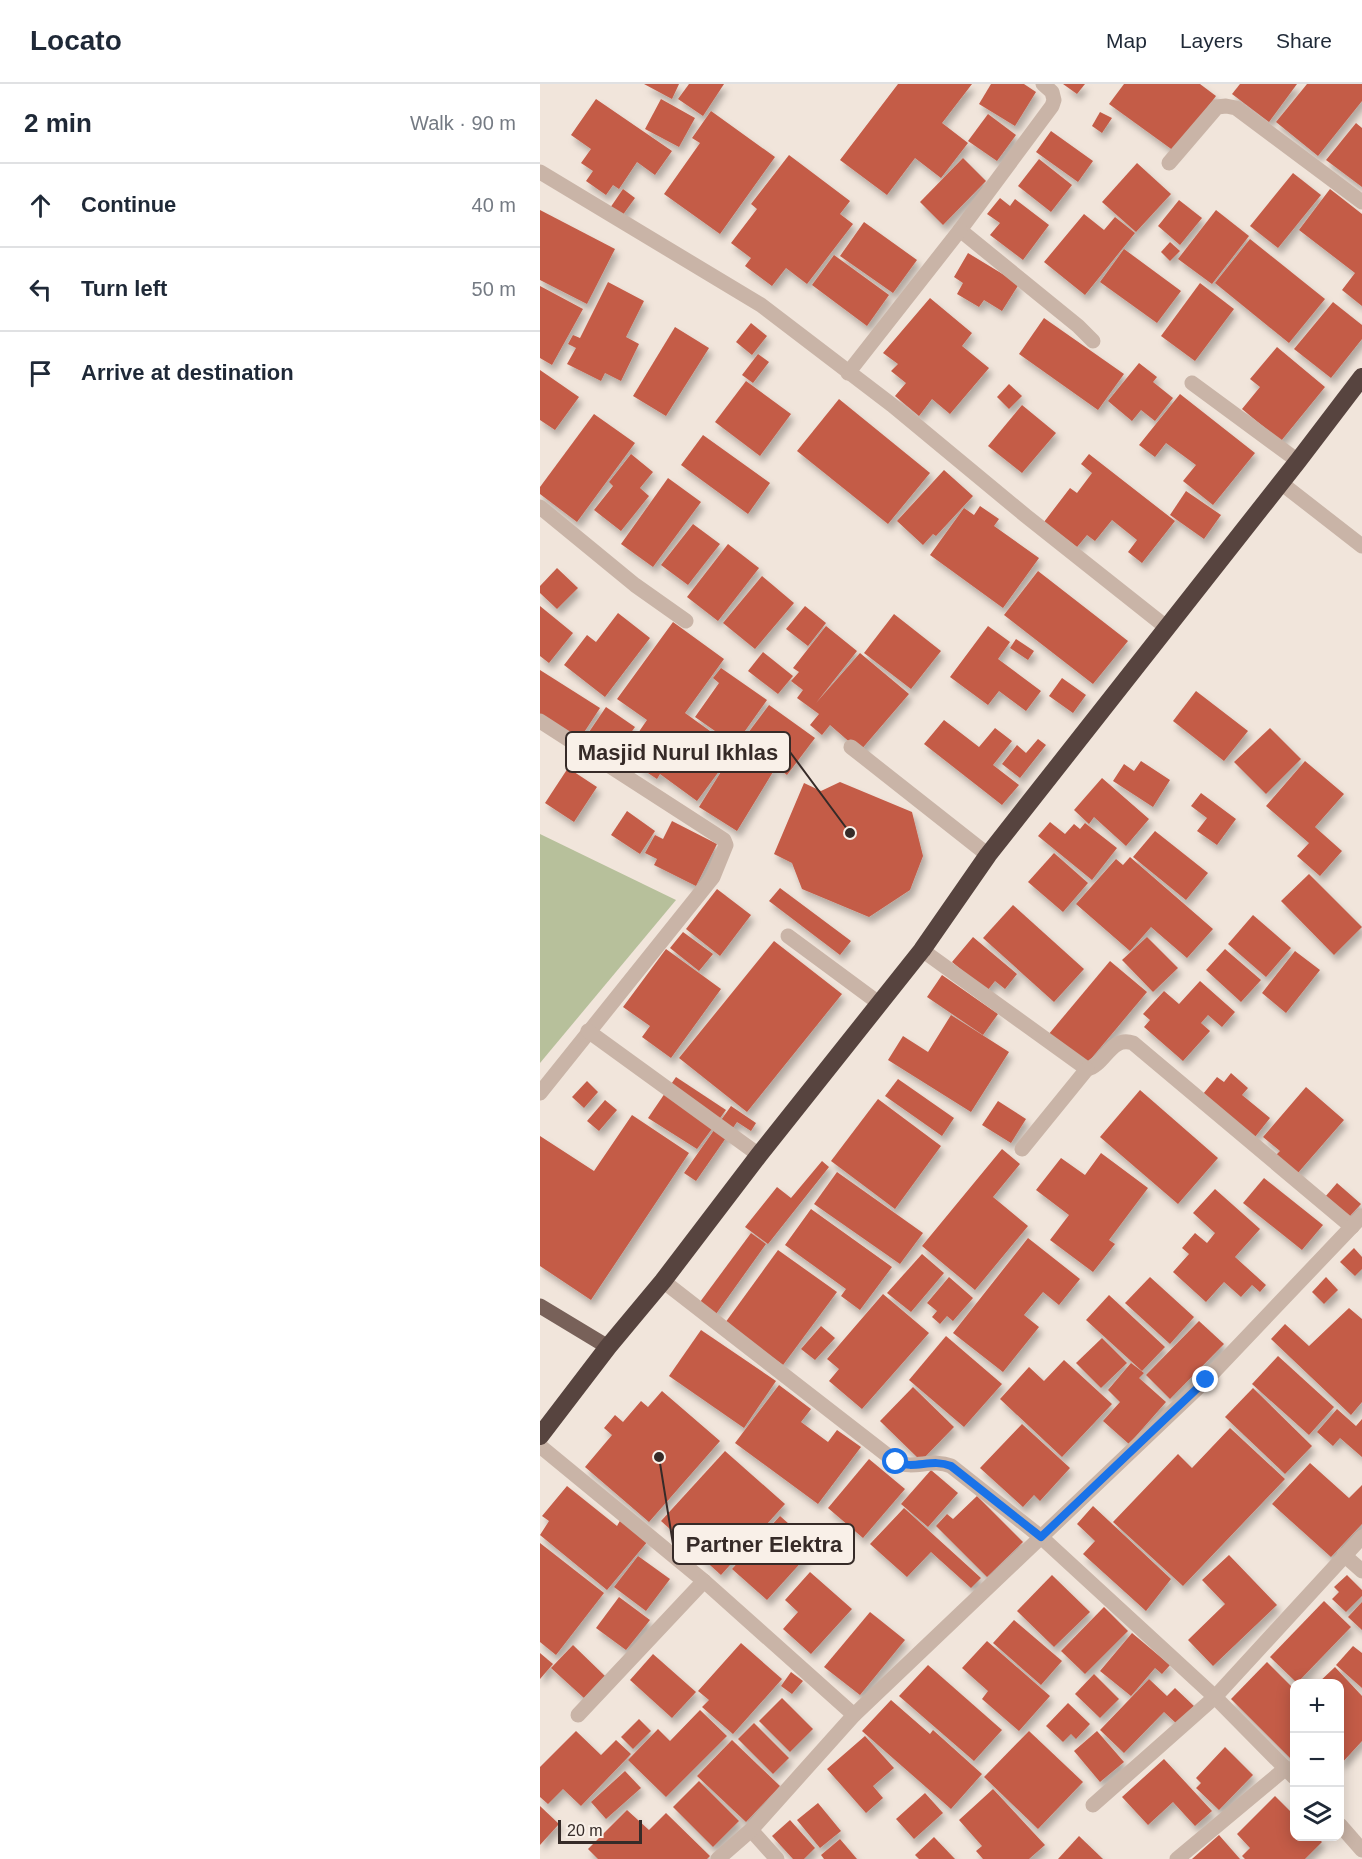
<!DOCTYPE html>
<meta charset="utf-8">
<style>
:root{--surface:#fff;--page:#f2f2f3;--text:#1f2937;--muted:#747a83;--line:#e0e1e3}
body{margin:0;font-family:Helvetica,sans-serif;background:var(--page);color:var(--text)}
.controls{position:absolute;right:18px;bottom:18px;display:grid;overflow:hidden;border-radius:12px;box-shadow:0 3px 15px #0003}
.controls button{width:54px;height:54px;display:grid;place-items:center;padding:0;border:0;border-bottom:2px solid var(--line);background:var(--surface);color:var(--text);font:30px sans-serif}
.scale{position:absolute;left:18px;bottom:15px;width:84px;box-sizing:border-box;padding-left:6px;border:3px solid #362b28;border-top:0;font-size:16px;line-height:21px;white-space:nowrap;color:#362b28;-webkit-text-stroke:4px #f9f0e8;paint-order:stroke}
.stop{position:absolute;width:18px;height:18px;margin:-14px;border:4px solid #1a73e8;border-radius:50%;background:#fff}
.stop.end{background:#1a73e8;border-color:#fff;box-shadow:0 2px 6px #0008}
.list{margin:0;padding:0;list-style:none}
h2{display:flex;justify-content:space-between;align-items:center;height:78px;margin:0;padding:0 24px;font-size:26px}
h2 small{font-size:20px;font-weight:400;color:var(--muted)}
.list li{display:grid;grid-template-columns:39px 1fr auto;gap:18px;align-items:center;box-sizing:border-box;height:84px;padding:0 24px;border-top:2px solid var(--line)}
.list b{display:block;font-size:22px;white-space:nowrap}
.list em{font-size:20px;font-style:normal;color:var(--muted)}
.icon{flex:none;width:33px;height:33px;fill:none;stroke:currentColor;stroke-width:2;stroke-linecap:round;stroke-linejoin:round}
.map{position:relative;flex:none;width:822px;height:1775px;overflow:hidden}
header{display:flex;align-items:center;gap:36px;box-sizing:border-box;height:84px;padding:0 30px;background:var(--surface);border-bottom:2px solid var(--line)}
header strong{font-size:28px}
nav{display:flex;gap:33px;margin-inline-start:auto;font-size:21px}
main{display:flex}
aside{flex:1;background:var(--surface)}
.map>svg:first-child{display:block}
.green{fill:#b7c09b}
.building{fill:#c45b47;filter:url(#shadow)}
.lines{fill:none;stroke-linecap:round;stroke-linejoin:round}
.minor{stroke:#c9b4a7;stroke-width:15}
.major{stroke:#786159;stroke-width:15}
.highway{stroke:#57443f;stroke-width:18}
.route{stroke:#1a73e8;stroke-width:8}
.leader{fill:none;stroke:#362b28;stroke-width:2}
.callout-dot{fill:#362b28;stroke:#f9f0e8;stroke-width:2}
.callout{fill:#f9f0e8;stroke:#362b28;stroke-width:2}
.callout-label{font-size:22px;text-anchor:middle;font-weight:bold;fill:#362b28}
</style>
<header>
<strong>Locato</strong>
<nav><a>Map</a><a>Layers</a><a>Share</a></nav>
</header>
<main>
<aside>
<h2>2 min<small>Walk · 90 m</small></h2>
<ul class="list">
<li><svg class="icon" aria-label="ahead" viewBox="0 0 24 24"><path d="M12 20V5M6 11l6-6 6 6"/></svg><div><b>Continue</b></div><em>40 m</em></li>
<li><svg class="icon" aria-label="left" viewBox="0 0 24 24"><path d="M17 20v-9H6M10 6l-5 5 5 5"/></svg><div><b>Turn left</b></div><em>50 m</em></li>
<li><svg class="icon" aria-label="arrive" viewBox="0 0 24 24"><path d="M6 21V4h12l-3 4 3 4H6"/></svg><div><b>Arrive at destination</b></div></li>
</ul>
</aside>
<div class="map">
<svg width="822" height="1775" viewBox="0 0 822 1775">
<defs>
<filter id="shadow"><feDropShadow dx="3.5" dy="6" stdDeviation="3" flood-color="#0004"/></filter>
</defs>
<rect width="100%" height="100%" fill="#f1e5db"/>
<path class="green" d="M0,750L136,816L0,979Z"/>
<g class="building">
<path d="M104,0H139L132,15Z"/>
<path d="M149,0H184L163,32L138,15Z"/>
<path d="M358,0H432L402,39L428,59L401,94L375,74L347,111L300,76Z"/>
<path d="M451,0H484L496,8L475,42L439,20Z"/>
<path d="M523,0H545L537,10Z"/>
<path d="M584,0H660L676,12L634,67L569,20Z"/>
<path d="M700,0H757L729,38L692,10Z"/>
<path d="M767,0H822V17L778,72L736,38Z"/>
<path d="M56,15L132,67L115,91L97,78L79,105L73,101L66,111L46,97L53,87L41,79L51,65L31,51Z"/>
<path d="M121,15L155,34L139,63L105,45Z"/>
<path d="M171,27L235,73L180,150L124,110L160,59L152,54Z"/>
<path d="M560,28L572,34L562,49L552,42Z"/>
<path d="M448,30L476,51L457,77L428,57Z"/>
<path d="M816,39L822,44V103L786,76Z"/>
<path d="M511,47L553,77L538,98L496,68Z"/>
<path d="M249,71L310,117L300,130L313,140L267,200L246,184L232,202L205,182L211,174L191,159L217,125L211,120Z"/>
<path d="M423,74L446,97L403,141L380,118Z"/>
<path d="M499,75L532,101L511,128L478,102Z"/>
<path d="M597,79L631,110L596,148L562,118Z"/>
<path d="M753,89L781,111L738,164L710,142Z"/>
<path d="M83,105L95,114L82,132L70,124Z"/>
<path d="M790,105L822,130V222L802,206L815,189L759,146Z"/>
<path d="M460,114L470,122L475,115L509,141L483,176L450,151L460,139L447,130Z"/>
<path d="M639,116L662,134L640,161L618,142Z"/>
<path d="M0,126L75,165L47,220L0,196Z"/>
<path d="M676,126L709,152L672,200L638,175Z"/>
<path d="M544,130L564,146L575,133L595,149L545,211L504,178Z"/>
<path d="M324,138L377,176L353,209L300,172Z"/>
<path d="M710,155L785,215L749,259L675,199Z"/>
<path d="M630,158L640,167L630,177L621,168Z"/>
<path d="M584,165L641,207L617,239L560,198Z"/>
<path d="M428,169L479,200L462,227L444,216L439,223L417,210L423,199L414,193Z"/>
<path d="M294,171L349,211L327,242L272,201Z"/>
<path d="M68,198L104,217L86,253L99,260L81,297L65,289L61,297L27,280L36,264L28,260L33,251L40,254Z"/>
<path d="M660,199L694,225L655,277L621,252Z"/>
<path d="M0,202L43,225L12,281L0,274Z"/>
<path d="M390,214L432,249L422,262L449,284L410,330L392,315L379,332L355,312L366,299L351,287L358,280L343,269Z"/>
<path d="M793,218L822,241V255L791,294L754,265Z"/>
<path d="M504,234L584,290L558,326L479,270Z"/>
<path d="M211,239L227,252L212,271L196,258Z"/>
<path d="M135,243L169,264L126,332L93,312Z"/>
<path d="M737,263L785,303L741,357L702,325L720,303L710,295Z"/>
<path d="M218,270L229,278L213,299L202,291Z"/>
<path d="M599,279L617,293L613,298L633,314L615,337L601,326L592,337L568,317Z"/>
<path d="M0,286L39,313L15,346L0,336Z"/>
<path d="M206,297L251,330L220,372L175,338Z"/>
<path d="M469,300L482,312L469,325L457,313Z"/>
<path d="M640,310L715,369L673,421L643,397L656,381L626,359L615,373L599,361Z"/>
<path d="M299,315L390,389L348,440L257,367Z"/>
<path d="M482,321L516,349L482,389L448,362Z"/>
<path d="M54,330L95,359L37,438L0,410V403Z"/>
<path d="M163,351L230,399L208,430L141,381Z"/>
<path d="M91,370L113,388L100,404L109,412L81,447L54,426L73,402L69,398Z"/>
<path d="M549,370L635,437L602,479L588,468L597,456L572,436L555,457L547,451L537,463L504,438L530,404L537,409L552,389L541,380Z"/>
<path d="M404,386L433,412L396,452L393,450L383,461L357,437Z"/>
<path d="M128,394L161,418L113,483L81,460Z"/>
<path d="M646,407L681,431L664,455L630,431Z"/>
<path d="M440,422L459,435L454,442L499,474L463,524L390,471L424,424L434,431Z"/>
<path d="M153,440L180,460L148,501L121,481Z"/>
<path d="M188,460L219,484L178,537L147,513Z"/>
<path d="M17,484L38,504L17,525L0,509V502Z"/>
<path d="M498,487L588,557L553,600L464,531Z"/>
<path d="M222,492L254,519L215,565L183,539Z"/>
<path d="M0,522L33,549L9,579L0,572Z"/>
<path d="M265,522L286,539L268,562L246,545Z"/>
<path d="M78,529L110,554L65,613L24,581L47,551L56,558Z"/>
<path d="M354,530L401,567L371,605L324,569Z"/>
<path d="M133,538L184,575L145,629L195,665L198,660L236,683L197,747L159,723L194,667L157,717L120,690L117,695L96,681L100,674L87,665L107,636L77,615Z"/>
<path d="M286,542L317,567L276,619L320,569L369,610L320,667L290,641L282,651L270,641L279,630L257,614L263,606L251,597L259,588L253,584Z"/>
<path d="M448,542L470,558L458,575L501,607L486,627L459,607L448,621L410,593Z"/>
<path d="M476,555L494,567L488,576L470,564Z"/>
<path d="M223,568L253,592L238,610L208,587Z"/>
<path d="M181,584L227,616L195,661L155,633L179,599L173,594Z"/>
<path d="M0,586L60,624L39,656L0,631Z"/>
<path d="M522,594L546,611L533,629L509,612Z"/>
<path d="M656,607L708,647L684,677L633,637Z"/>
<path d="M229,621L275,654L247,691L202,657Z"/>
<path d="M66,623L95,643L75,671L47,651Z"/>
<path d="M404,636L439,663L455,644L472,657L453,681L479,701L462,721L384,660Z"/>
<path d="M730,644L761,675L726,710L694,678Z"/>
<path d="M498,655L506,661L480,694L462,680L477,661L486,669Z"/>
<path d="M601,677L630,696L613,723L573,697L584,680L594,687Z"/>
<path d="M765,677L804,710L775,743L802,767L780,792L757,772L769,759L726,722Z"/>
<path d="M28,684L57,703L34,738L5,719Z"/>
<path d="M562,694L609,735L586,762L554,733L549,740L534,726Z"/>
<path d="M300,698L372,728L383,772L370,806L329,833L262,805L252,779L234,770L264,699L281,707Z"/>
<path d="M661,709L696,735L677,761L657,747L667,734L651,722Z"/>
<path d="M87,727L115,747L100,770L71,751Z"/>
<path d="M132,737L177,760L156,802L114,781L117,775L105,769L115,751L123,755Z"/>
<path d="M510,738L525,750L534,740L540,745L545,739L577,764L552,796L498,752Z"/>
<path d="M615,747L668,789L646,816L593,773Z"/>
<path d="M514,769L548,799L523,828L488,798Z"/>
<path d="M590,773L673,845L647,874L611,843L590,867L536,820L576,775L583,781Z"/>
<path d="M769,790L822,843L794,871L741,817Z"/>
<path d="M240,804L311,857L300,871L229,817Z"/>
<path d="M177,805L211,831L180,872L146,845Z"/>
<path d="M473,821L544,885L514,918L443,854Z"/>
<path d="M713,831L751,864L726,893L688,860Z"/>
<path d="M143,848L173,870L159,887L130,864Z"/>
<path d="M433,853L477,890L465,905L455,897L447,907L412,878Z"/>
<path d="M607,853L638,884L613,908L582,876Z"/>
<path d="M234,857L302,910L207,1028L139,974Z"/>
<path d="M126,865L181,905L131,974L102,953L110,942L83,923Z"/>
<path d="M685,865L721,896L701,918L666,886Z"/>
<path d="M755,867L780,886L746,929L722,909Z"/>
<path d="M570,877L607,908L545,982L508,951Z"/>
<path d="M402,891L458,930L443,951L387,913Z"/>
<path d="M660,897L695,928L682,943L668,931L661,939L670,947L643,977L604,943L610,936L603,930L624,907L639,920Z"/>
<path d="M411,931L469,968L431,1028L348,976L363,952L388,968Z"/>
<path d="M691,989L708,1004L702,1011L730,1034L715,1053L663,1010L677,993L684,998Z"/>
<path d="M136,993L186,1026L157,1065L108,1034Z"/>
<path d="M358,995L414,1034L402,1052L345,1012Z"/>
<path d="M47,997L58,1008L44,1024L32,1013Z"/>
<path d="M766,1003L804,1036L757,1090L736,1071L740,1067L723,1053Z"/>
<path d="M600,1006L678,1074L638,1120L560,1053Z"/>
<path d="M338,1015L401,1062L355,1125L291,1077Z"/>
<path d="M65,1016L77,1026L59,1047L47,1037Z"/>
<path d="M458,1017L486,1035L471,1059L442,1041Z"/>
<path d="M191,1022L216,1039L211,1047L197,1038L156,1097L144,1089Z"/>
<path d="M92,1031L149,1069L51,1216L0,1182V1052L54,1087Z"/>
<path d="M462,1065L480,1080L453,1113L488,1142L435,1206L382,1162Z"/>
<path d="M561,1069L608,1104L569,1156L575,1160L553,1188L510,1156L529,1131L496,1106L521,1074L545,1091Z"/>
<path d="M282,1077L289,1083L228,1160L205,1143L237,1103L251,1114Z"/>
<path d="M297,1088L383,1149L360,1180L274,1120Z"/>
<path d="M724,1094L783,1141L762,1166L703,1119Z"/>
<path d="M797,1099L821,1120L809,1133L785,1113Z"/>
<path d="M675,1105L720,1145L695,1173L726,1201L720,1208L712,1201L701,1213L684,1198L666,1218L633,1188L649,1170L642,1164L655,1149L667,1159L675,1149L653,1129Z"/>
<path d="M271,1125L352,1183L320,1226L301,1212L306,1205L245,1161Z"/>
<path d="M211,1149L226,1160L176,1230L160,1218Z"/>
<path d="M488,1154L540,1195L519,1221L503,1208L484,1231L499,1243L463,1288L413,1249Z"/>
<path d="M814,1164L822,1173V1185L815,1192L800,1178Z"/>
<path d="M238,1166L297,1208L243,1281L185,1239Z"/>
<path d="M382,1170L404,1189L371,1228L347,1209Z"/>
<path d="M409,1193L433,1214L413,1237L407,1232L400,1240L392,1233L397,1227L387,1219Z"/>
<path d="M610,1193L654,1233L630,1260L585,1219Z"/>
<path d="M786,1193L798,1206L784,1220L772,1208Z"/>
<path d="M343,1210L389,1249L322,1325L289,1297L299,1285L287,1275Z"/>
<path d="M569,1211L625,1263L602,1287L546,1236Z"/>
<path d="M809,1224L822,1235V1318L811,1331L731,1255L745,1240L769,1262Z"/>
<path d="M659,1237L684,1260L630,1315L606,1291Z"/>
<path d="M281,1242L295,1254L275,1276L261,1265Z"/>
<path d="M161,1246L236,1297L204,1344L129,1292Z"/>
<path d="M406,1252L462,1300L424,1343L369,1296Z"/>
<path d="M562,1254L587,1279L561,1304L536,1279Z"/>
<path d="M738,1272L794,1323L769,1351L712,1300Z"/>
<path d="M524,1276L572,1320L522,1373L460,1315L489,1283L504,1297Z"/>
<path d="M591,1279L604,1289L599,1294L626,1318L589,1360L563,1337L580,1318L568,1306Z"/>
<path d="M239,1301L271,1325L261,1338L288,1358L297,1346L321,1363L278,1420L195,1359Z"/>
<path d="M373,1303L414,1343L381,1377L340,1337Z"/>
<path d="M713,1304L772,1362L745,1390L685,1333Z"/>
<path d="M122,1307L180,1357L109,1438L45,1383L72,1351L64,1344L75,1331L83,1338L101,1317L108,1323Z"/>
<path d="M797,1325L816,1342L822,1335V1373L800,1354L793,1362L777,1348Z"/>
<path d="M482,1340L530,1384L500,1417L494,1411L483,1423L440,1384Z"/>
<path d="M690,1344L745,1395L643,1502L573,1438L638,1370L652,1384Z"/>
<path d="M185,1367L245,1420L181,1491L121,1437Z"/>
<path d="M329,1375L365,1405L323,1454L288,1424Z"/>
<path d="M770,1379L809,1414L822,1401V1440L791,1473L732,1420Z"/>
<path d="M391,1386L418,1409L388,1443L361,1420Z"/>
<path d="M27,1402L77,1442L81,1435L108,1457L67,1506L0,1451L9,1437L2,1432Z"/>
<path d="M437,1412L483,1458L447,1493L396,1442L407,1430L413,1435Z"/>
<path d="M553,1422L631,1495L606,1527L543,1470L555,1457L537,1440Z"/>
<path d="M364,1424L441,1494L431,1504L391,1468L367,1493L330,1460Z"/>
<path d="M240,1432L275,1463L227,1516L192,1485Z"/>
<path d="M0,1459L64,1509L16,1571L0,1558Z"/>
<path d="M689,1471L737,1521L673,1582L648,1556L685,1520L662,1496Z"/>
<path d="M98,1472L130,1495L106,1527L74,1503Z"/>
<path d="M270,1488L312,1525L271,1570L243,1545L258,1528L245,1516Z"/>
<path d="M512,1491L550,1528L514,1563L477,1527Z"/>
<path d="M807,1491L822,1506V1512L806,1528L792,1515L799,1508L794,1503Z"/>
<path d="M79,1513L110,1536L86,1566L56,1544Z"/>
<path d="M784,1517L811,1543L757,1599L730,1573Z"/>
<path d="M822,1518V1546L808,1533Z"/>
<path d="M564,1523L588,1547L545,1590L521,1567Z"/>
<path d="M330,1528L365,1556L320,1611L284,1583Z"/>
<path d="M474,1536L522,1577L501,1601L453,1559Z"/>
<path d="M592,1549L630,1581L622,1590L615,1584L591,1612L560,1587Z"/>
<path d="M447,1557L510,1612L479,1647L442,1615L448,1607L422,1584Z"/>
<path d="M201,1559L242,1595L193,1650L162,1623L169,1616L158,1607Z"/>
<path d="M33,1561L65,1592L44,1614L11,1584Z"/>
<path d="M813,1562L822,1569V1604L796,1581Z"/>
<path d="M0,1569L13,1580L0,1595Z"/>
<path d="M113,1570L156,1608L132,1634L90,1596Z"/>
<path d="M727,1578L754,1605V1678L691,1615Z"/>
<path d="M388,1581L462,1646L434,1677L359,1612Z"/>
<path d="M795,1583L822,1612V1657L800,1681V1600H777Z"/>
<path d="M251,1588L263,1597L252,1610L241,1602Z"/>
<path d="M554,1590L579,1615L560,1634L535,1610Z"/>
<path d="M609,1595L627,1612L635,1604L654,1622L637,1640L624,1628L584,1669L560,1646Z"/>
<path d="M242,1614L273,1645L250,1668L219,1637Z"/>
<path d="M351,1616L390,1650L393,1646L442,1690L411,1725L322,1647Z"/>
<path d="M528,1619L550,1640L536,1655L531,1650L523,1658L506,1642Z"/>
<path d="M160,1626L187,1652L126,1713L88,1676L118,1645L130,1657Z"/>
<path d="M99,1635L111,1647L93,1665L81,1653Z"/>
<path d="M214,1639L249,1674L233,1690L198,1655Z"/>
<path d="M36,1647L61,1671L76,1656L91,1670L41,1722L23,1705L8,1720L0,1713V1683Z"/>
<path d="M489,1647L543,1698L498,1745L444,1693Z"/>
<path d="M557,1647L584,1678L560,1698L534,1667Z"/>
<path d="M325,1652L354,1684L333,1702L343,1714L326,1729L287,1685Z"/>
<path d="M192,1656L240,1702L206,1738L157,1692Z"/>
<path d="M685,1663L713,1691L679,1726L656,1704L661,1699L656,1694Z"/>
<path d="M624,1675L672,1727L655,1742L633,1718L608,1741L582,1713Z"/>
<path d="M85,1687L101,1704L66,1735L51,1718Z"/>
<path d="M159,1697L199,1737L173,1763L133,1723Z"/>
<path d="M453,1705L505,1761L489,1775H443L436,1767L442,1762L419,1736Z"/>
<path d="M385,1709L403,1729L374,1755L356,1735Z"/>
<path d="M735,1712L754,1731V1752H776L782,1758L765,1775H705L702,1772L710,1764L697,1750Z"/>
<path d="M278,1719L301,1747L280,1764L257,1736Z"/>
<path d="M0,1722L19,1740L0,1761Z"/>
<path d="M87,1726L109,1746L126,1729L170,1772L167,1775H58L48,1765Z"/>
<path d="M250,1736L275,1764L264,1775H253L232,1752Z"/>
<path d="M679,1751L700,1775H652Z"/>
<path d="M539,1752L563,1775H518Z"/>
<path d="M394,1753L415,1775H379L375,1771Z"/>
<path d="M300,1755L317,1775H284L281,1771Z"/>
</g>
<g class="lines">
<g class="minor">
<path d="M503,0L512,8L514,16L512,22L420,146L538,242L553,257"/>
<path d="M629,79L677,23L686,22L696,24L822,118"/>
<path d="M0,88L221,221L352,321L486,432L626,543"/>
<path d="M308,289L420,146"/>
<path d="M652,299L758,377"/>
<path d="M741,399L822,462"/>
<path d="M0,423L95,501L146,537"/>
<path d="M0,637L175,750L184,756L186,761L173,793L0,1009"/>
<path d="M311,663L448,771"/>
<path d="M248,852L340,920"/>
<path d="M382,866L547,985C565,981 571,951 593,959L812,1143"/>
<path d="M48,947L219,1071"/>
<path d="M482,1065L547,985"/>
<path d="M123,1197L356,1378C374,1386 392,1374 411,1382L501,1453L675,1613L754,1693"/>
<path d="M0,1362L164,1497L314,1631"/>
<path d="M804,1471L822,1487"/>
<path d="M38,1631L164,1497"/>
<path d="M553,1721L675,1613L822,1453"/>
<path d="M800,1741L822,1766"/>
<path d="M211,1746L237,1775"/>
<path d="M178,1775L211,1746L314,1631L666,1296L822,1132"/>
<path d="M637,1775L746,1684"/>
</g>
<path class="major" d="M0,1222L68,1263"/>
<path class="highway" d="M0,1352L68,1263L123,1197L219,1071L382,866L448,771L758,377L822,293"/>
</g>
<g class="lines">
<path class="route" d="M356,1378C374,1386 392,1374 411,1382L501,1453L666,1296"/>
</g>
<path class="leader" d="M310 749L250 668M119 1373L133 1460"/>
<g class="callout-dot">
<circle cx="310" cy="749" r="6"/>
<circle cx="119" cy="1373" r="6"/>
</g>
<g class="callout">
<rect x="26" y="648" width="224" height="40" rx="6"/>
<rect x="133" y="1440" width="181" height="40" rx="6"/>
</g>
<g class="callout-label">
<text x="138" y="676">Masjid Nurul Ikhlas</text>
<text x="224" y="1468">Partner Elektra</text>
</g>
</svg>
<div class="controls">
<button>+</button>
<button>−</button>
<button><svg class="icon" aria-label="layers" viewBox="0 0 24 24"><path d="M12 4l9 5-9 5-9-5zM3 14l9 5 9-5"/></svg></button>
</div>
<div class="scale">20 m</div>
<div class="stop" style="left:356px;top:1378px"></div>
<div class="stop end" style="left:666px;top:1296px"></div>
</div>
</main>
